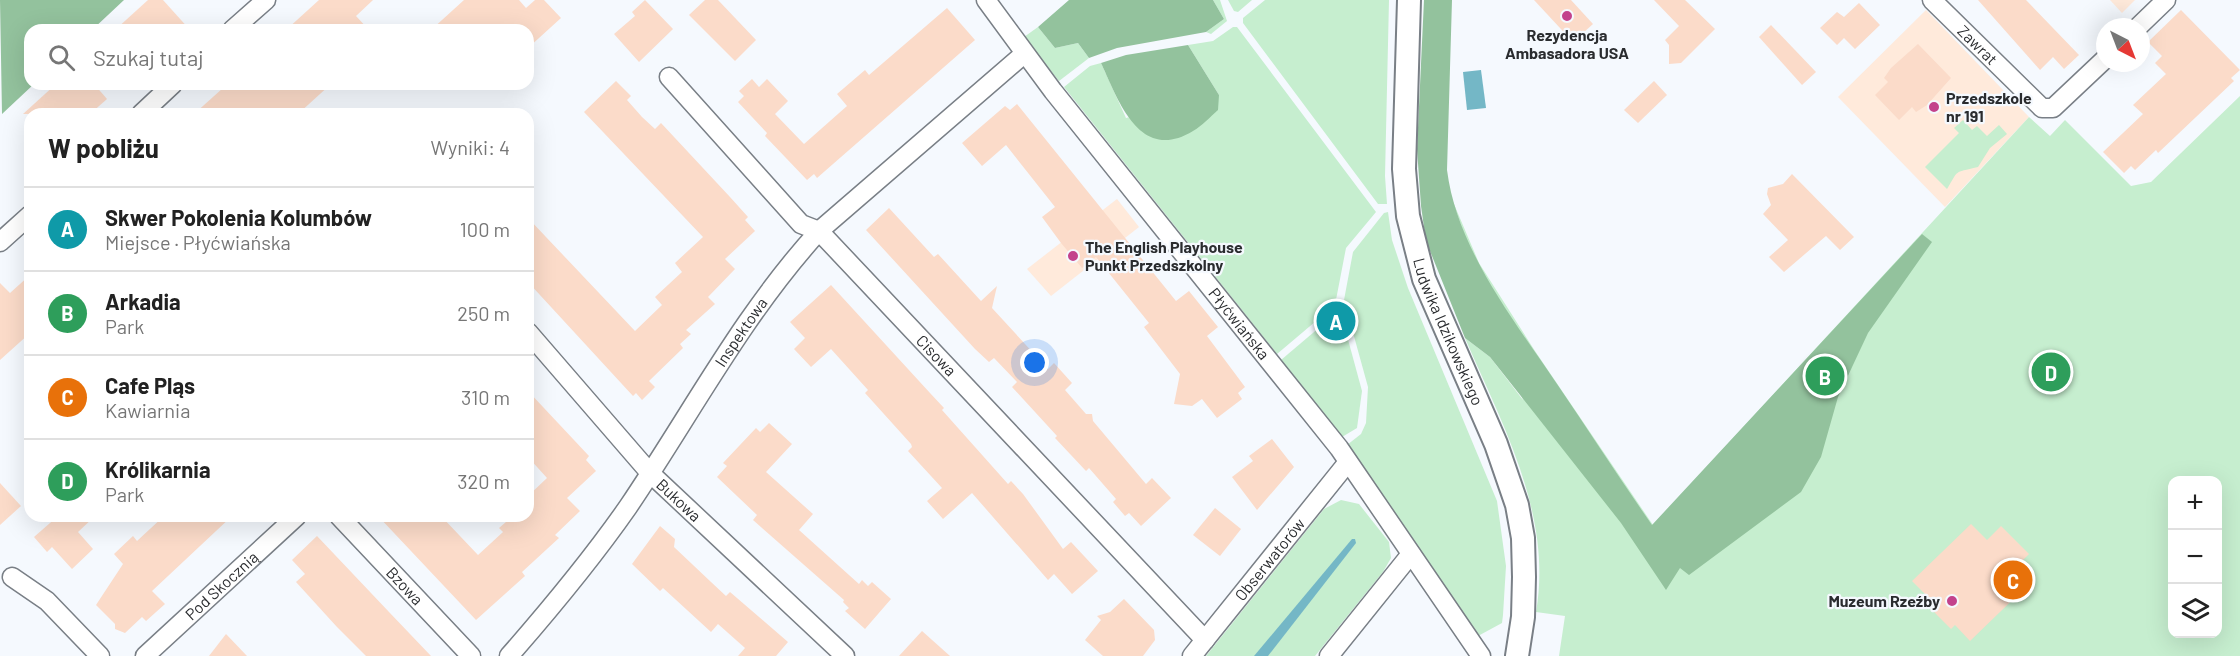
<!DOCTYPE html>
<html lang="pl">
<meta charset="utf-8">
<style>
:root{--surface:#fff;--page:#f2f2f2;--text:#222;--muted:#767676;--line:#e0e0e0;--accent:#1a73e8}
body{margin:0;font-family:Barlow,sans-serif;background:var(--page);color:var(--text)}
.controls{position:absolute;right:18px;bottom:18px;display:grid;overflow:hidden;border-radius:12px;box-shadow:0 6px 24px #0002}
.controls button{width:54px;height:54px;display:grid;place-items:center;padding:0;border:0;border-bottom:2px solid var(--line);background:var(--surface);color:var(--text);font:30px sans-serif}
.compass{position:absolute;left:2096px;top:18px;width:54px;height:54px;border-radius:50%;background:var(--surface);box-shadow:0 6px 24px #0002;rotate:138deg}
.you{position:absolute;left:1035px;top:363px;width:21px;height:21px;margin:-15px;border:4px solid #fff;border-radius:50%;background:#1a73e8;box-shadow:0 0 0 9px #1a73e833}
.badge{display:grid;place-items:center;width:39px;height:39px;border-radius:50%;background:var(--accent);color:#fff;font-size:20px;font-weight:700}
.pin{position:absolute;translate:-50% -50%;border:3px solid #fff;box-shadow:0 2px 6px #0006}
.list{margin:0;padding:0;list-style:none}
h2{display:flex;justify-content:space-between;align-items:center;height:78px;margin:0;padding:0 24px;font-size:26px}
h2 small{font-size:20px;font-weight:400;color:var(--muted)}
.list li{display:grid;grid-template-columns:39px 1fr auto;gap:18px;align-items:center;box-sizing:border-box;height:84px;padding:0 24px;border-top:2px solid var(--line)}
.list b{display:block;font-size:22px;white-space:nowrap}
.list p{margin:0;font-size:20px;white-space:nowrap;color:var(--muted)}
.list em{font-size:20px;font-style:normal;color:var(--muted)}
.icon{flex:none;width:33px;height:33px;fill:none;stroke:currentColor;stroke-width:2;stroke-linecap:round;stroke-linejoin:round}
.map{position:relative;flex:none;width:2240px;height:656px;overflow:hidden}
.search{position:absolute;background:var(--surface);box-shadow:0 6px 24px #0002;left:24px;top:24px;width:510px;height:66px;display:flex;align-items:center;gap:15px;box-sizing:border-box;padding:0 21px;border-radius:18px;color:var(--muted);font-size:22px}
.panel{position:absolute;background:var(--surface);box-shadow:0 6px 24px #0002;left:24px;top:108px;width:510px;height:414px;border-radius:18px}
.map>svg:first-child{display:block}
.education{fill:#ffeadb}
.green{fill:#c6eecf;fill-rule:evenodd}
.forest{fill:#93c29d}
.water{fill:#74b7c6}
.building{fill:#fbdbc9}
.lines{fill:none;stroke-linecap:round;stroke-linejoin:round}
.minor-casing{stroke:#797f86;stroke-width:21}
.tertiary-casing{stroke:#797f86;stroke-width:26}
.minor{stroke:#fff;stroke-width:18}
.tertiary{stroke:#fff;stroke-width:22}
.poi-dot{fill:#c3428c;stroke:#f5f9fe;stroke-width:2}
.labels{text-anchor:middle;stroke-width:4.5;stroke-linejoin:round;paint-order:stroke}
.poi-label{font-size:16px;font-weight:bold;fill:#2a2c2f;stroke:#f5f9fe;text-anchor:start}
.street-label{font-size:16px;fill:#2a2c2f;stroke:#f5f9fe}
</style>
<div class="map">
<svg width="2240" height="656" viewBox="0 0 2240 656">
<rect width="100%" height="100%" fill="#f5f9fe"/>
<g class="education">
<path d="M2110,0H2135L2122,13Z"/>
<path d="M1926,10L2029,117L1945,207L1838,97Z"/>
<path d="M1117,199L1139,227L1051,296L1027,269Z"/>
</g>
<g class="green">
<path d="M1213,0H1220L1227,21L1211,34L1206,32L1224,19Z"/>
<path d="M1228,0H1252L1238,12L1234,11Z"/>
<path d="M1265,0H1389L1385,176L1387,204H1378L1243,23V18Z"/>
<path d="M1038,27L1055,48L1078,43L1089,58L1059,81L1024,37Z"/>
<path d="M1233,27H1237L1376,212L1346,248L1335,305L1277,354L1064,87L1090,66L1101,63L1126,118L1219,95L1188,45L1213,41Z"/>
<path d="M2240,96V656H1559L1565,616L1536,612C1553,515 1502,424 1465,338L1490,357L1523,400L1451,197L1479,263L1535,351L1653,525L2029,117L2050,136L2065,120L2131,186L2151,182ZM2172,480H2218V634H2172Z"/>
<path d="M1963,120L1972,130L1977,126L1987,136L1999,125L2007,134L1990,148L1978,167C1952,173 1959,170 1947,189L1925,167L1959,133L1954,128Z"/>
<path d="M1388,212L1392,240L1408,288L1497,501L1506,566L1503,615L1502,623L1478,636L1476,633L1347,445L1361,434L1366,423L1368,387L1344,300L1353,252L1384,213Z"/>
<path d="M1340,310L1362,391L1357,428L1342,437L1281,360Z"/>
<path d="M1341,500L1359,504L1389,542L1391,558L1383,572L1315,656H1206L1324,509Z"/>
</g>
<g class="forest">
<path d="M0,0H124L92,30H30V84H34L2,114Z"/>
<path d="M1069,0H1213L1224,19L1206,32L1117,48L1089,58L1078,43L1055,48L1038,27Z"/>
<path d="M1424,0H1452L1447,170C1457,249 1514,320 1557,384C1589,431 1620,479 1652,525L1922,234L1932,242L1868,333L1838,397L1821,457L1801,492L1689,575L1680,568L1666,590L1621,523L1490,357L1465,338L1426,241L1421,206L1417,149Z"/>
<path d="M1188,45L1219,95L1218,110C1210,117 1202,126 1193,131C1139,164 1118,99 1101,63L1126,55Z"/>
</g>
<g class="water">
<path d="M1481,70L1486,108L1467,110L1463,72Z"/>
<path d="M1352,539H1355L1356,543L1268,656H1254Z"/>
</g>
<g class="building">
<path d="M148,0H163L190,30H115Z"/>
<path d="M319,0H373L356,16L369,30H286Z"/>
<path d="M464,0H519L526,8L535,0H544L561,18L528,48V30H431Z"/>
<path d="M645,0L673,29L639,62L614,34L635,16L632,12Z"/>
<path d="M705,0H718L756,40L735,61L689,15Z"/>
<path d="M1534,0H1571L1593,24L1573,42Z"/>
<path d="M1654,0H1685L1715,29L1681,63L1669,64V45L1665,40L1679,26Z"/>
<path d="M1978,0H2026L2079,55L2064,69L2053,57L2040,70Z"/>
<path d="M1859,3L1880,25L1855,49L1844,38L1837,45L1820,28L1837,12L1844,17Z"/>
<path d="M947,8L975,40L817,178L814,174L807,180L765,136L767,133L738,102L744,96L739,91L752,79L759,87L767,79L788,101L775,114L804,144L847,106L837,94L865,70L869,75Z"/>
<path d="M2181,10L2240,70L2231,78L2234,81L2158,153L2156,150L2135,170L2131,166L2124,173L2103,152L2143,114L2133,105L2166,74L2155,63L2162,56L2148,42Z"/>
<path d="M1771,25L1816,72L1802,85L1759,37Z"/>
<path d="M1918,44L1951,78L1927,105L1916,112L1912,107L1899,120L1875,95L1888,82L1884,78L1891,68Z"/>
<path d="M616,81L631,96L627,100L642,117L655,129L661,123L730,197L748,217L745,220L755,231L725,259L735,269L708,297L715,304L686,330L691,334L680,344L683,348L649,381L655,387L642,400L636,393L633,396L528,282V218L635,331L662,305L655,297L682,272L675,263L703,237L584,112Z"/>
<path d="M1654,81L1667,95L1638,123L1624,110Z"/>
<path d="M56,84H94L107,99L90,114H23Z"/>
<path d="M232,84H331L298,114H194L223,88Z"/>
<path d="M1017,104L1176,301L1189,291L1218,327L1207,336L1245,387L1238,393L1242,399L1217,418L1202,399L1192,406L1174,404L1180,374L1144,327L1149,323L1096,257L1082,268L1061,243L1042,217L1055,207L1006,145L982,166L962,143L1005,106L1010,110Z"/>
<path d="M1792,174L1854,237L1840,250L1826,236L1784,272L1769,257L1788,240L1763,214L1771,205L1767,194L1768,188L1783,184Z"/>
<path d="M889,208L934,257L938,254L981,301L997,286L992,308L1048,369L1054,363L1072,383L1065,390L1086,414H1092L1093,421L1146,484L1152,478L1171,498L1141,526L1129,513L1125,516L1113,502L1116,499L1089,468L1086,471L1055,438L1057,436L1012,387L1017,382L994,358L989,362L975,349L866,230Z"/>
<path d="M30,275V333L0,360V283L10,293Z"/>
<path d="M831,285L930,393L944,408L942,410L1008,484L1011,481L1023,494L1063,549L1071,542L1098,571L1072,594L1054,574L1048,580L972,493L943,519L927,501L942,488L908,451L912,447L911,444L865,393L868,390L831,349L811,367L794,349L805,338L790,322Z"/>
<path d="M528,391L589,456L586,460L596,471L567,498L580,511L555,535L559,538L522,572L525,576L476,620L378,516H441L478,555L503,532L499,528L513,516H528V496L547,478L528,457Z"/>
<path d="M769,423L792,444L766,472L813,514L799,530L859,584L862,580L868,586L872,582L891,599L865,629L845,611L849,608L843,602L844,600L753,520L757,515L717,477L727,466L723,463L756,428L760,432Z"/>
<path d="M1272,439L1294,467L1257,510L1232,477L1253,461L1249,456Z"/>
<path d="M0,483L21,506L0,525Z"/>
<path d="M1215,508L1241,529L1220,556L1193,535Z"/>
<path d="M58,516H95L78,532L93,549L72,569L52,547L47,552L34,537Z"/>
<path d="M164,516H232L152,591L165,604L146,621L142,617L125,633L115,629V624L96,605L123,564L114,554L133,536L137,541Z"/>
<path d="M1971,524L1987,540L2001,526L2029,554L2015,568L2030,583L1970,641L1955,625L1951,629L1937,615L1924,601L1928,597L1912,581Z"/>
<path d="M660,526L675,539L674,547L711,582L726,596L730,592L788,642L776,656H738L745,648L718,624L711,632L663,588L660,591L632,564Z"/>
<path d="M317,536L389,612L431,656H366L337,627L296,582L305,574L292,560Z"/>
<path d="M1124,599L1154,630L1155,640L1143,656H1103L1085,640L1101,620L1097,616L1110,612Z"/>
<path d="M922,631L950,656H899Z"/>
<path d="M226,634L247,656H209Z"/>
</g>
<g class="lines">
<defs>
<g id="minor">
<path id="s1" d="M986,0L1053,91L1339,448L1481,656"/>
<path id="s2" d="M1932,0L2042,108H2053L2105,59"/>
<path d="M2138,27L2166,0"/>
<path d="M232,30L266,0"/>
<path id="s3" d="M669,77L801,224L819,231L1205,640"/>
<path d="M141,114L173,84"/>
<path d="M0,242L30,215"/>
<path id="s4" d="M528,332L650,473L845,656"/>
<path id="s5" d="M339,516L471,656"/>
<path d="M12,577L47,601L100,656"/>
<path id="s6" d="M145,656L297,516"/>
<path id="s7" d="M509,656C551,608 591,560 628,507C691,414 743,314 819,231L1024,54"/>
<path id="s8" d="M1192,656L1348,462"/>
<path d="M1329,656L1411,554"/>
</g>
<g id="tertiary">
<path id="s9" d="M1409,0L1404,169L1408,216L1424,279L1496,444L1517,505L1523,538L1524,577L1523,617L1517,656"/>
</g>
</defs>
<use href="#minor" class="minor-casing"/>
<use href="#tertiary" class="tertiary-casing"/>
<use href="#minor" class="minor"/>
<use href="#tertiary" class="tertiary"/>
</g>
<g class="poi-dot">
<circle cx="1567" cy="16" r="6"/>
<circle cx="1934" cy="107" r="6"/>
<circle cx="1073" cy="256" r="6"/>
<circle cx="1952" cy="601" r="6"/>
</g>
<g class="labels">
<g class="poi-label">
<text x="1567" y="41" text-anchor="middle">Rezydencja<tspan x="1567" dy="18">Ambasadora USA</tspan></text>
<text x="1946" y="104">Przedszkole<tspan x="1946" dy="18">nr 191</tspan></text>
<text x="1085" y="253">The English Playhouse<tspan x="1085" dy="18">Punkt Przedszkolny</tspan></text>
<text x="1940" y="607" text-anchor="end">Muzeum Rzeźby</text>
</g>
<g class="street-label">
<text dy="6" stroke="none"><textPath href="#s2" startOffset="64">Zawrat</textPath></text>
<text dy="6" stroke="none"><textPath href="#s1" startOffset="411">Płyćwiańska</textPath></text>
<text dy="6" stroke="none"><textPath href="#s9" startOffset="339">Ludwika Idzikowskiego</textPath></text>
<text dy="6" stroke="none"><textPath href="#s7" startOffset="399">Inspektowa</textPath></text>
<text dy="6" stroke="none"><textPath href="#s3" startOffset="388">Cisowa</textPath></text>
<text dy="6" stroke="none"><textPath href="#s4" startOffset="226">Bukowa</textPath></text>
<text dy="6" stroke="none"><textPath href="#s8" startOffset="124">Obserwatorów</textPath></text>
<text dy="6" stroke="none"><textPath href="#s6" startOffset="104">Pod Skocznią</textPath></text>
<text dy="6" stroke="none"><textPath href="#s5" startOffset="96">Bzowa</textPath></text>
</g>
</g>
</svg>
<div class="controls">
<button>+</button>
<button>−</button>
<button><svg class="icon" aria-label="layers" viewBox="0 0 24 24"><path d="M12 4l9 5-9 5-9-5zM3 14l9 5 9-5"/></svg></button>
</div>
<svg class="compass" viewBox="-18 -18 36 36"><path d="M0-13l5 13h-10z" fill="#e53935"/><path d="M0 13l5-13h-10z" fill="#767676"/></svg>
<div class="you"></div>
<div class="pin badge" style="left:1336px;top:321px;background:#0f9aa8">A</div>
<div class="pin badge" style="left:1825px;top:376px;background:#2e9e5b">B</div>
<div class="pin badge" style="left:2013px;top:580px;background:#e8710a">C</div>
<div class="pin badge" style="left:2051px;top:372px;background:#2e9e5b">D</div>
<div class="search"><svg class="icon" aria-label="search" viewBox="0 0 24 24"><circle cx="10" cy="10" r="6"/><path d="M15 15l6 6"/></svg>Szukaj tutaj</div>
<section class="panel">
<h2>W pobliżu<small>Wyniki: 4</small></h2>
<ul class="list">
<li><span class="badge" style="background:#0f9aa8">A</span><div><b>Skwer Pokolenia Kolumbów</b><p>Miejsce · Płyćwiańska</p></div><em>100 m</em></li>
<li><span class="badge" style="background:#2e9e5b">B</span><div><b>Arkadia</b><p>Park</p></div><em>250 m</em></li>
<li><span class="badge" style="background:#e8710a">C</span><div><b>Cafe Pląs</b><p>Kawiarnia</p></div><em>310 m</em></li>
<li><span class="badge" style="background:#2e9e5b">D</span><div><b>Królikarnia</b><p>Park</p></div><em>320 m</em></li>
</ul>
</section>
</div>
